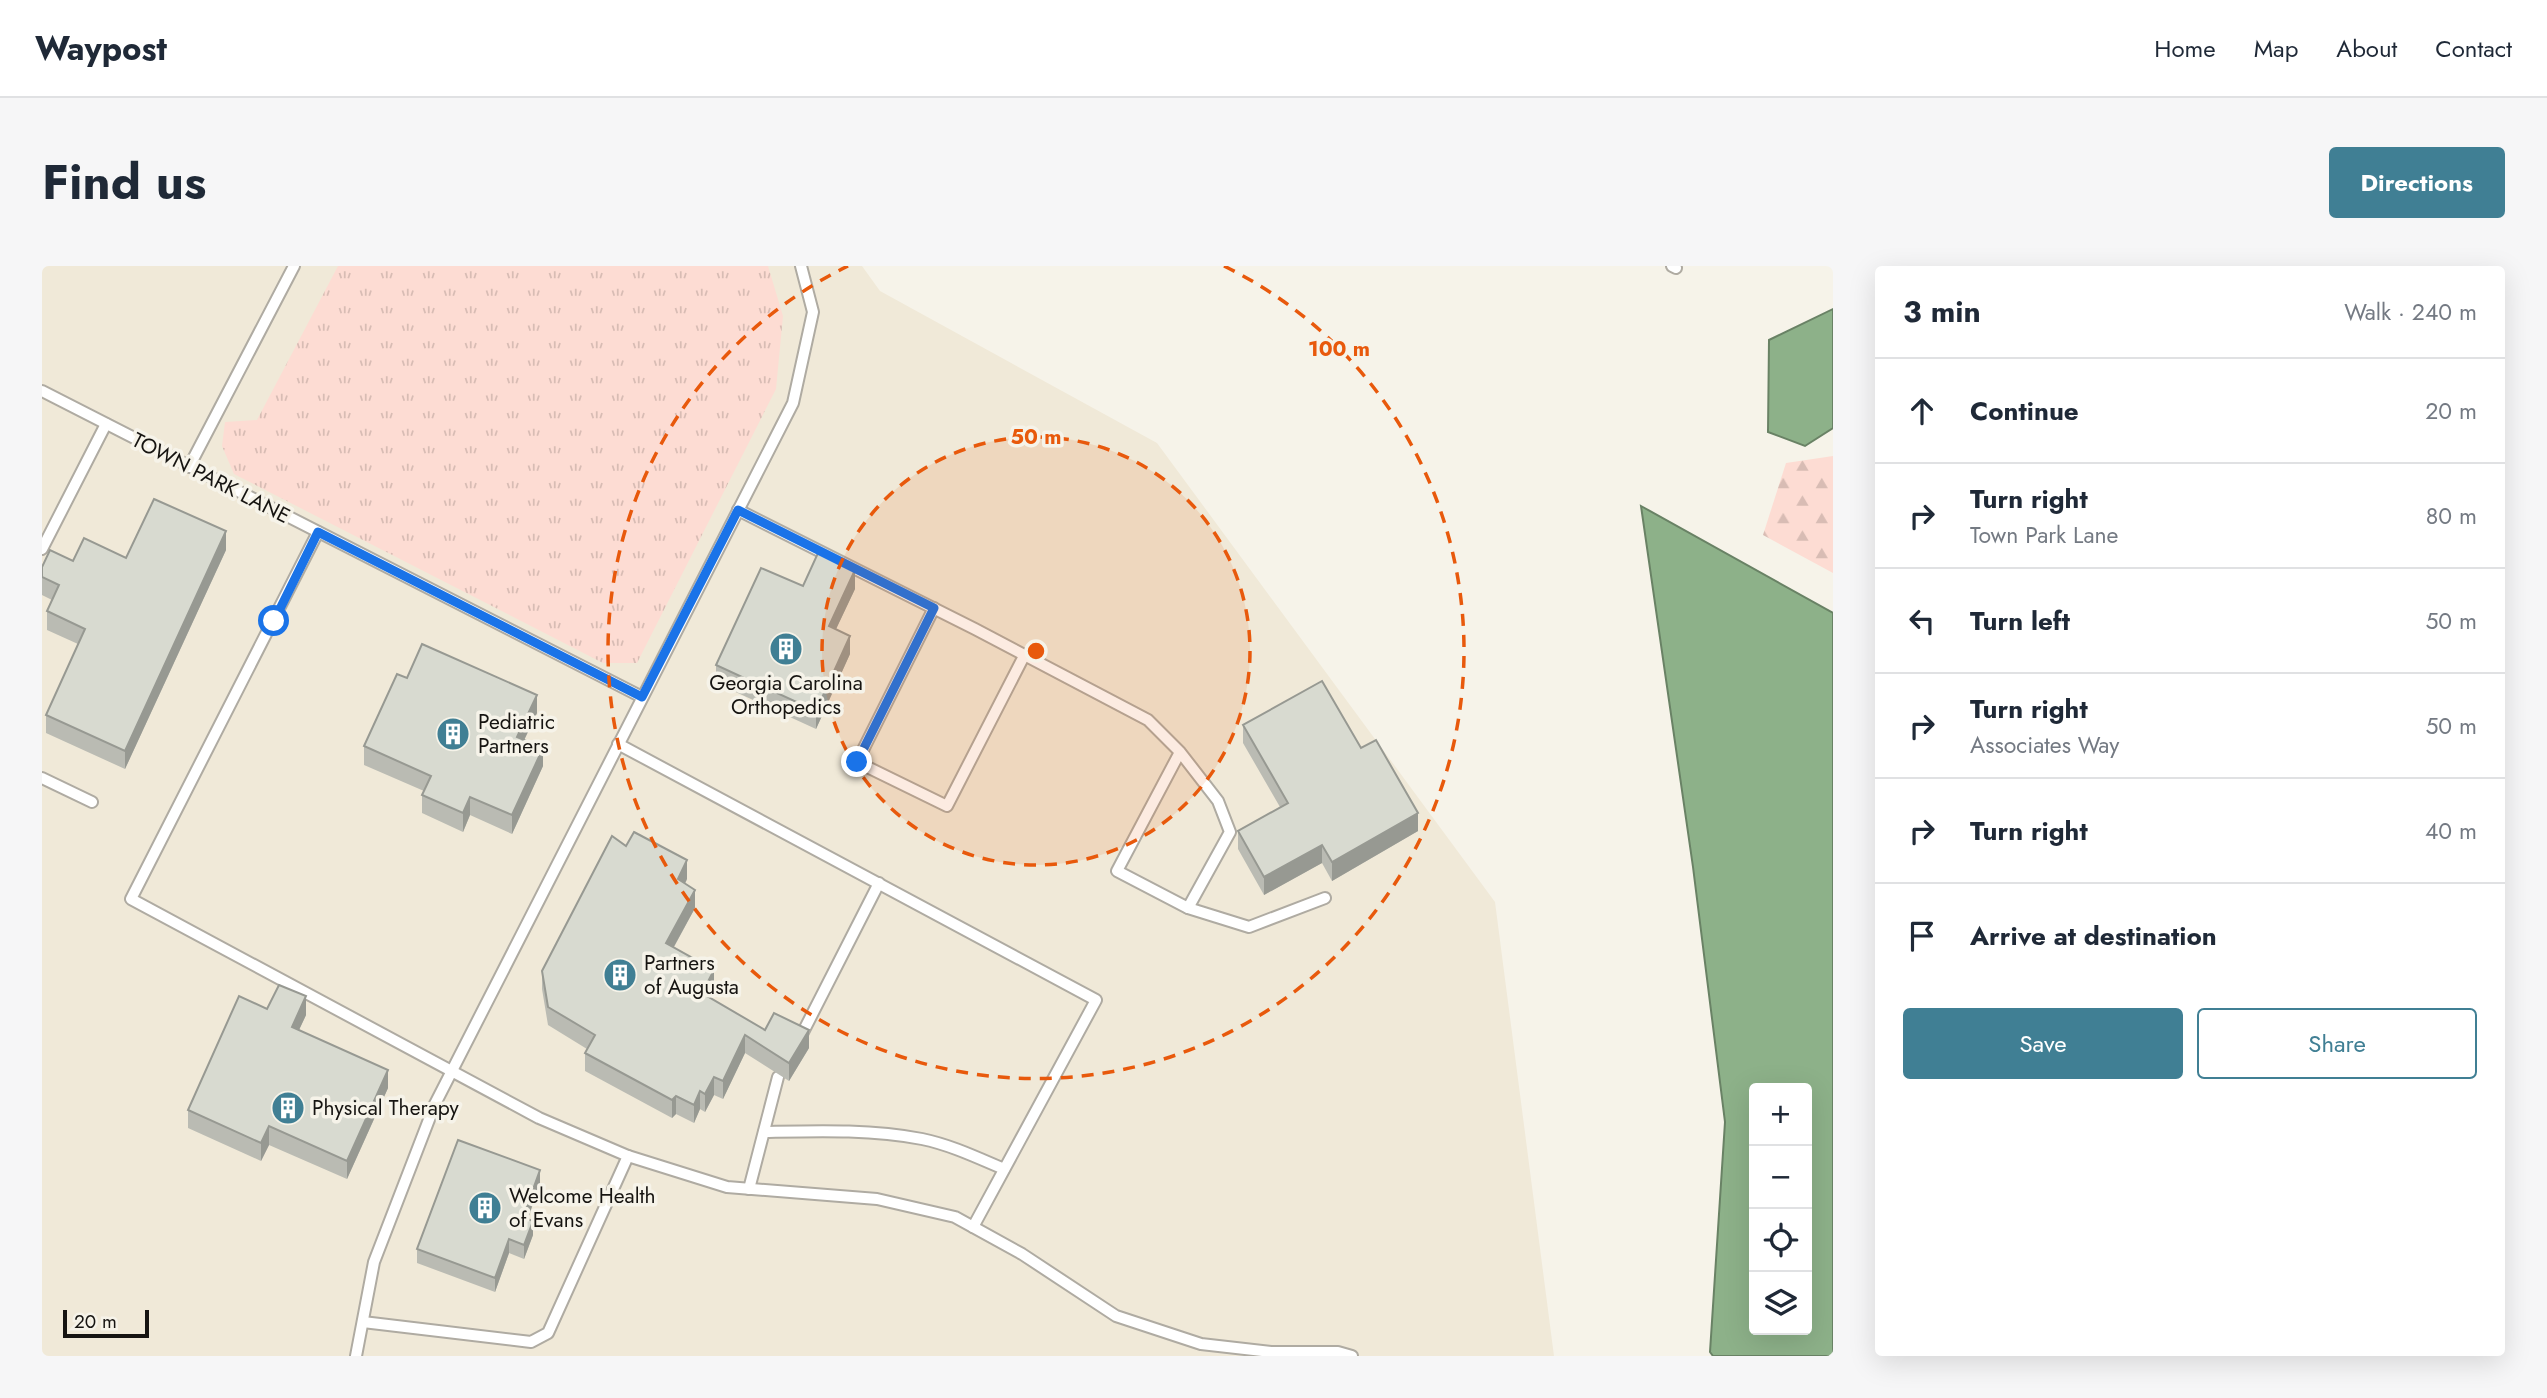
<!DOCTYPE html>
<meta charset="utf-8">
<style>
:root{--surface:#fff;--page:#f6f6f7;--text:#1f2937;--muted:#747a83;--line:#e0e1e3;--accent:#407f94}
body{margin:0;font-family:Jost,sans-serif;background:var(--page);color:var(--text)}
.controls{position:absolute;right:21px;bottom:21px;display:grid;overflow:hidden;border-radius:7px;box-shadow:0 7px 28px #0002}
.controls button{width:63px;height:63px;display:grid;place-items:center;padding:0;border:0;border-bottom:2px solid var(--line);background:var(--surface);color:var(--text);font:35px sans-serif}
.scale{position:absolute;left:21px;bottom:18px;width:86px;box-sizing:border-box;padding-left:7px;border:4px solid #161411;border-top:0;font-size:19px;line-height:24px;white-space:nowrap;color:#161411;-webkit-text-stroke:5px #f6f3e9;paint-order:stroke}
.stop{position:absolute;width:21px;height:21px;margin:-16px;border:5px solid #1a73e8;border-radius:50%;background:#fff}
.stop.end{background:#1a73e8;border-color:#fff;box-shadow:0 2px 7px #0008}
.list{margin:0;padding:0;list-style:none}
h2{display:flex;justify-content:space-between;align-items:center;height:91px;margin:0;padding:0 28px;font-size:30px}
h2 small{font-size:23px;font-weight:400;color:var(--muted)}
.list li{display:grid;grid-template-columns:46px 1fr auto;gap:21px;align-items:center;box-sizing:border-box;height:105px;padding:0 28px;border-top:2px solid var(--line)}
.list b{display:block;font-size:26px;white-space:nowrap}
.list p{margin:0;font-size:23px;white-space:nowrap;color:var(--muted)}
.list em{font-size:23px;font-style:normal;color:var(--muted)}
.actions{display:flex;gap:14px;padding:21px 28px}
.actions a{flex:1;padding:16px 0;border:2px solid var(--accent);border-radius:7px;text-align:center;font-size:24px;color:var(--accent)}
.actions .main{background:var(--accent);color:#fff}
.icon{flex:none;width:38px;height:38px;fill:none;stroke:currentColor;stroke-width:2;stroke-linecap:round;stroke-linejoin:round}
.map{position:relative;flex:none;width:1791px;height:1090px;overflow:hidden;border-radius:7px}
header{display:flex;align-items:center;gap:42px;box-sizing:border-box;height:98px;padding:0 35px;background:var(--surface);border-bottom:2px solid var(--line)}
header strong{font-size:33px}
nav{display:flex;gap:38px;margin-inline-start:auto;font-size:24px}
.intro{display:flex;align-items:center;justify-content:space-between;box-sizing:border-box;height:168px;padding:0 42px}
h1{margin:0;font-size:49px}
.button{padding:18px 32px;border-radius:7px;background:var(--accent);color:#fff;font-size:24px;font-weight:700}
main{display:flex;gap:42px;padding:0 42px}
aside{flex:1;background:var(--surface);border-radius:7px;box-shadow:0 7px 28px #0002}
.map>svg:first-child{display:block}
.built{fill:#f0e9d8}
.grass{fill:url(#grass-tufts)}
.forest{fill:url(#forest-firs)}
.water{fill:#8db189;stroke:#698265;stroke-width:2;fill-rule:evenodd}
.lines{fill:none;stroke-linecap:round;stroke-linejoin:round}
.lane-casing{stroke:#afaba2;stroke-width:14}
.lane{stroke:#fff;stroke-width:10}
.wall{fill:#babbb3}
.shaded-wall{fill:#979992}
.building{fill:#d8dad0;stroke:#979992;stroke-width:2}
.route{stroke:#1a73e8;stroke-width:9}
.ring{fill:none;stroke:#e8590c;stroke-width:3.5;stroke-dasharray:12 9}
.labels{text-anchor:middle;stroke-width:7;stroke-linejoin:round;paint-order:stroke}
.street-label{font-size:21px;fill:#161411;stroke:#f6f3e9}
.poi-label{font-size:21px;fill:#161411;stroke:#f6f3e9;text-anchor:start}
.centre{fill:#e8590c;stroke:#f6f3e9;stroke-width:3.5}
.ring-label{font-size:21px;text-anchor:middle;font-weight:bold;fill:#e8590c;stroke:#f6f3e9;stroke-width:7;stroke-linejoin:round;paint-order:stroke}
</style>
<header>
<strong>Waypost</strong>
<nav><a>Home</a><a>Map</a><a>About</a><a>Contact</a></nav>
</header>
<div class="intro"><h1>Find us</h1><a class="button">Directions</a></div>
<main>
<div class="map">
<svg width="1791" height="1090" viewBox="0 0 1791 1090">
<defs>
<pattern id="grass-tufts" width="24" height="20" patternUnits="userSpaceOnUse" patternTransform="scale(1.75)"><rect width="24" height="20" fill="#fddcd3"/><path d="M3 7l-1-3M5 7V3M7 7l1-3M15 17l-1-3M17 17v-4M19 17l1-3" fill="none" stroke="#d8bcb4"/></pattern>
<pattern id="forest-firs" width="22" height="20" patternUnits="userSpaceOnUse" patternTransform="scale(1.75)"><rect width="22" height="20" fill="#fddcd3"/><path d="M5 1l3.5 6h-7zM16 11l3.5 6h-7z" fill="#d8bcb4"/></pattern>
</defs>
<rect width="100%" height="100%" fill="#f6f3e9"/>
<path class="built" d="M0,0H820L838,25L1115,177L1453,636L1512,1090H0Z"/>
<path class="grass" d="M296,0H726L741,50L734,123L595,397H561L192,208L180,180L183,156L215,154Z"/>
<path class="forest" d="M1791,190V307L1721,269L1744,197Z"/>
<g class="water">
<path d="M1791,43V162L1763,180L1726,166L1727,74Z"/>
<path d="M1599,240L1791,347V1090H1671L1668,1086L1683,856L1651,601ZM1765,822V1064H1712V822Z"/>
</g>
<g class="lines">
<defs>
<g id="lane">
<path d="M1630,0L1634,2"/>
<path d="M0,125L600,431"/>
<path d="M147,201L252,0"/>
<path d="M696,244L933,363L1106,454L1138,486L1176,535L1188,566L1146,642L1075,605L1138,486"/>
<path d="M276,266L89,633L497,852L586,890L685,921L835,933L913,951L980,988L1074,1050L1159,1078L1229,1086H1296L1310,1090"/>
<path d="M0,283L64,158"/>
<path d="M892,342L815,496L905,540L982,390"/>
<path d="M576,478L1054,734L931,961"/>
<path d="M0,512L50,536"/>
<path d="M1146,642L1207,661L1283,632"/>
<path d="M757,774L837,617"/>
<path d="M722,866C774,865 828,863 880,873C909,879 936,892 962,903"/>
<path d="M707,923L736,811"/>
<path d="M321,1056L489,1076L506,1067L586,890"/>
<path d="M314,1090L332,996L393,838L751,137L771,46L759,0"/>
</g>
</defs>
<use href="#lane" class="lane-casing"/>
<use href="#lane" class="lane"/>
</g>
<g class="wall">
<path d="M184,284L83,503L4,467V449L36,378L5,364V345L10,334L0,329V301L31,295Z"/>
<path d="M761,320L813,323L794,363L808,388L774,463L674,417V399Z"/>
<path d="M365,412L495,447L482,474L501,500L470,568L428,549L421,566L380,547V529L382,525L322,499V480Z"/>
<path d="M1201,459L1319,482L1376,565L1290,615L1280,597L1222,629L1196,583V565L1238,541L1201,477Z"/>
<path d="M645,613L643,618L653,642L632,681L672,722L667,731L723,764L767,782L747,815L703,787L681,833L672,829L663,846L658,843L652,857L634,848L630,852L543,805V787L545,783L506,759L500,723V705Z"/>
<path d="M225,743L264,749L257,764L346,822L305,913L227,879L219,895L146,862V844Z"/>
<path d="M498,918L486,953L491,969L482,993L467,987L453,1026L375,997V983Z"/>
</g>
<g class="shaded-wall">
<path d="M184,265V284L83,503V485Z"/>
<path d="M813,304V323L787,378V360Z"/>
<path d="M808,370V388L774,463V445Z"/>
<path d="M495,429V447L475,489V471Z"/>
<path d="M501,482V500L470,568V549Z"/>
<path d="M428,531V549L421,566V547Z"/>
<path d="M1376,547V565L1290,615V596Z"/>
<path d="M1280,579V597L1222,629V611Z"/>
<path d="M645,594V613L636,631V613Z"/>
<path d="M653,624V642L624,695V677Z"/>
<path d="M672,704V722L660,745V727Z"/>
<path d="M264,730V749L250,779V761Z"/>
<path d="M767,764V782L747,815V797Z"/>
<path d="M703,769V787L681,833V815Z"/>
<path d="M346,804V822L305,913V895Z"/>
<path d="M672,811V829L663,846V828Z"/>
<path d="M658,825V843L652,857V839Z"/>
<path d="M634,830V848L630,852V834Z"/>
<path d="M227,860V879L219,895V877Z"/>
<path d="M498,904V918L481,965V951Z"/>
<path d="M491,955V969L482,993V979Z"/>
<path d="M467,973V987L453,1026V1012Z"/>
</g>
<g class="building">
<path d="M112,233L184,265L83,485L4,449L43,363L5,345L17,319L0,311V301L8,284L31,295L42,272L84,292Z"/>
<path d="M776,287L813,304L787,360L808,370L774,445L674,399L719,302L761,320Z"/>
<path d="M380,378L495,429L475,471L501,482L470,549L428,531L421,547L380,529L389,510L322,480L355,408L365,412Z"/>
<path d="M1280,415L1319,482L1334,474L1376,547L1290,596L1280,579L1222,611L1196,565L1246,537L1201,459Z"/>
<path d="M592,566L645,594L636,613L653,624L624,677L672,704L660,727L723,764L732,747L767,764L747,797L703,769L681,815L672,811L663,828L658,825L652,839L634,830L630,834L543,787L553,769L506,741L500,705L570,570L584,580Z"/>
<path d="M237,719L264,730L250,761L346,804L305,895L227,860L219,877L146,844L197,730L225,743Z"/>
<path d="M416,874L498,904L481,951L491,955L482,979L467,973L453,1012L375,983Z"/>
</g>
<g class="lines">
<path class="route" d="M232,355L276,266L600,431L696,244L892,342L815,496"/>
</g>
<circle cx="994" cy="385" r="214" fill="#e8590c" fill-opacity=".12"/>
<g class="ring">
<circle cx="994" cy="385" r="214"/>
<path d="M1182 0A428 428 0 1 1 806 0"/>
</g>
<defs>
<symbol id="building-disc" viewBox="-11 -11 22 22"><circle r="9.5" fill="#407f94" stroke="#f6f3e9"/><path d="M-4-6H4V6H1V3H-1V6H-4ZM-2.5-4.3h1.7v1.8h-1.7ZM.8-4.3h1.7v1.8H.8ZM-2.5-1h1.7V.8h-1.7ZM.8-1h1.7V.8H.8Z" fill="#fff"/></symbol>
</defs>
<g fill-rule="evenodd">
<use href="#building-disc" x="725" y="364" width="38" height="38"/>
<use href="#building-disc" x="392" y="449" width="38" height="38"/>
<use href="#building-disc" x="559" y="690" width="38" height="38"/>
<use href="#building-disc" x="227" y="823" width="38" height="38"/>
<use href="#building-disc" x="424" y="923" width="38" height="38"/>
</g>
<g class="labels">
<g class="street-label">
<text transform="translate(169 212) rotate(27)" y="7">TOWN PARK LANE</text>
</g>
<g class="poi-label">
<text x="744" y="424" text-anchor="middle">Georgia Carolina<tspan x="744" dy="24">Orthopedics</tspan></text>
<text x="436" y="463">Pediatric<tspan x="436" dy="24">Partners</tspan></text>
<text x="602" y="704">Partners<tspan x="602" dy="24">of Augusta</tspan></text>
<text x="270" y="849">Physical Therapy</text>
<text x="467" y="937">Welcome Health<tspan x="467" dy="24">of Evans</tspan></text>
</g>
</g>
<circle cx="994" cy="385" r="10" class="centre"/>
<g class="ring-label">
<text x="1297" y="90">100 m</text>
<text x="994" y="178">50 m</text>
</g>
</svg>
<div class="controls">
<button>+</button>
<button>−</button>
<button><svg class="icon" aria-label="locate" viewBox="0 0 24 24"><circle cx="12" cy="12" r="6"/><path d="M12 2v4M12 18v4M2 12h4M18 12h4"/></svg></button>
<button><svg class="icon" aria-label="layers" viewBox="0 0 24 24"><path d="M12 4l9 5-9 5-9-5zM3 14l9 5 9-5"/></svg></button>
</div>
<div class="scale">20 m</div>
<div class="stop" style="left:232px;top:355px"></div>
<div class="stop end" style="left:815px;top:496px"></div>
</div>
<aside>
<h2>3 min<small>Walk · 240 m</small></h2>
<ul class="list">
<li><svg class="icon" aria-label="ahead" viewBox="0 0 24 24"><path d="M12 20V5M6 11l6-6 6 6"/></svg><div><b>Continue</b></div><em>20 m</em></li>
<li><svg class="icon" aria-label="right" viewBox="0 0 24 24"><path d="M7 20v-9h11M14 6l5 5-5 5"/></svg><div><b>Turn right</b><p>Town Park Lane</p></div><em>80 m</em></li>
<li><svg class="icon" aria-label="left" viewBox="0 0 24 24"><path d="M17 20v-9H6M10 6l-5 5 5 5"/></svg><div><b>Turn left</b></div><em>50 m</em></li>
<li><svg class="icon" aria-label="right" viewBox="0 0 24 24"><path d="M7 20v-9h11M14 6l5 5-5 5"/></svg><div><b>Turn right</b><p>Associates Way</p></div><em>50 m</em></li>
<li><svg class="icon" aria-label="right" viewBox="0 0 24 24"><path d="M7 20v-9h11M14 6l5 5-5 5"/></svg><div><b>Turn right</b></div><em>40 m</em></li>
<li><svg class="icon" aria-label="arrive" viewBox="0 0 24 24"><path d="M6 21V4h12l-3 4 3 4H6"/></svg><div><b>Arrive at destination</b></div></li>
</ul>
<div class="actions"><a class="main">Save</a><a>Share</a></div>
</aside>
</main>
